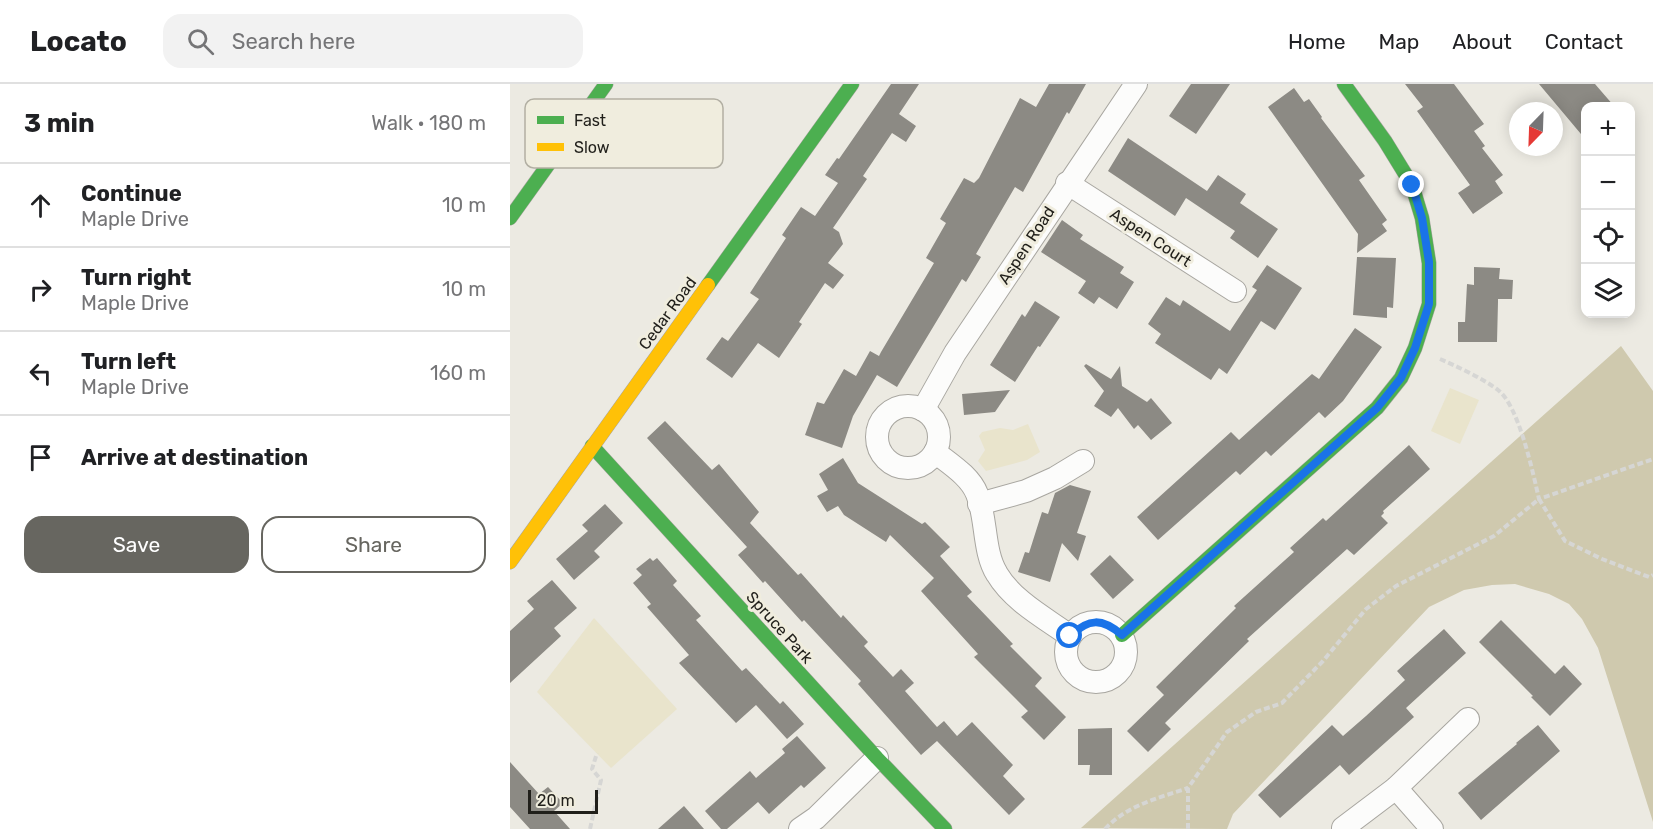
<!DOCTYPE html>
<meta charset="utf-8">
<style>
:root{--surface:#fff;--page:#f2f2f2;--text:#202124;--muted:#757577;--line:#e0e0e0;--accent:#676660}
body{margin:0;font-family:Rubik,sans-serif;background:var(--page);color:var(--text)}
.controls{position:absolute;right:18px;top:18px;display:grid;overflow:hidden;border-radius:12px;box-shadow:0 3px 15px #0003}
.controls button{width:54px;height:54px;display:grid;place-items:center;padding:0;border:0;border-bottom:2px solid var(--line);background:var(--surface);color:var(--text);font:30px sans-serif}
.compass{position:absolute;left:999px;top:18px;width:54px;height:54px;border-radius:50%;background:var(--surface);box-shadow:0 3px 15px #0003;rotate:203deg}
.scale{position:absolute;left:18px;bottom:15px;width:70px;box-sizing:border-box;padding-left:6px;border:3px solid #201f1a;border-top:0;font-size:16px;line-height:21px;white-space:nowrap;color:#201f1a;-webkit-text-stroke:4px #f0edde;paint-order:stroke}
.stop{position:absolute;width:18px;height:18px;margin:-14px;border:4px solid #1a73e8;border-radius:50%;background:#fff}
.stop.end{background:#1a73e8;border-color:#fff;box-shadow:0 2px 6px #0008}
.list{margin:0;padding:0;list-style:none}
h2{display:flex;justify-content:space-between;align-items:center;height:78px;margin:0;padding:0 24px;font-size:26px}
h2 small{font-size:20px;font-weight:400;color:var(--muted)}
.list li{display:grid;grid-template-columns:39px 1fr auto;gap:18px;align-items:center;box-sizing:border-box;height:84px;padding:0 24px;border-top:2px solid var(--line)}
.list b{display:block;font-size:22px;white-space:nowrap}
.list p{margin:0;font-size:20px;white-space:nowrap;color:var(--muted)}
.list em{font-size:20px;font-style:normal;color:var(--muted)}
.actions{display:flex;gap:12px;padding:18px 24px}
.actions a{flex:1;padding:14px 0;border:2px solid var(--accent);border-radius:18px;text-align:center;font-size:21px;color:var(--accent)}
.actions .main{background:var(--accent);color:#fff}
.icon{flex:none;width:33px;height:33px;fill:none;stroke:currentColor;stroke-width:2;stroke-linecap:round;stroke-linejoin:round}
.map{position:relative;flex:none;width:1143px;height:745px;overflow:hidden}
header{display:flex;align-items:center;gap:36px;box-sizing:border-box;height:84px;padding:0 30px;background:var(--surface);border-bottom:2px solid var(--line)}
header strong{font-size:28px}
nav{display:flex;gap:33px;margin-inline-start:auto;font-size:21px}
.search{width:420px;height:54px;background:var(--page);display:flex;align-items:center;gap:15px;box-sizing:border-box;padding:0 21px;border-radius:18px;color:var(--muted);font-size:22px}
main{display:flex}
aside{flex:1;background:var(--surface)}
.map>svg:first-child{display:block}
.green{fill:#e9e4cc}
.forest{fill:#cfc9ae}
.building{fill:#8c8a84}
.lines{fill:none;stroke-linecap:round;stroke-linejoin:round}
.street-casing{stroke:#a8a6a0;stroke-width:24}
.fast-casing{stroke:#a8a6a0;stroke-width:15}
.slow-casing{stroke:#a8a6a0;stroke-width:15}
.path{stroke:#d6d6d4;stroke-width:4;stroke-dasharray:6 3;stroke-linecap:butt}
.street{stroke:#fcfcfb;stroke-width:22}
.fast{stroke:#4caf50;stroke-width:14}
.slow{stroke:#ffc107;stroke-width:14}
.route{stroke:#1a73e8;stroke-width:8}
.labels{text-anchor:middle;stroke-width:6;stroke-linejoin:round;paint-order:stroke}
.street-label{font-size:16px;fill:#201f1a;stroke:#f0edde}
.key{fill:#f0edde;stroke:#b2afa3;stroke-width:1.5}
.key-label{font-size:16px;fill:#201f1a}
</style>
<header>
<strong>Locato</strong>
<div class="search"><svg class="icon" aria-label="search" viewBox="0 0 24 24"><circle cx="10" cy="10" r="6"/><path d="M15 15l6 6"/></svg>Search here</div>
<nav><a>Home</a><a>Map</a><a>About</a><a>Contact</a></nav>
</header>
<main>
<aside>
<h2>3 min<small>Walk · 180 m</small></h2>
<ul class="list">
<li><svg class="icon" aria-label="ahead" viewBox="0 0 24 24"><path d="M12 20V5M6 11l6-6 6 6"/></svg><div><b>Continue</b><p>Maple Drive</p></div><em>10 m</em></li>
<li><svg class="icon" aria-label="right" viewBox="0 0 24 24"><path d="M7 20v-9h11M14 6l5 5-5 5"/></svg><div><b>Turn right</b><p>Maple Drive</p></div><em>10 m</em></li>
<li><svg class="icon" aria-label="left" viewBox="0 0 24 24"><path d="M17 20v-9H6M10 6l-5 5 5 5"/></svg><div><b>Turn left</b><p>Maple Drive</p></div><em>160 m</em></li>
<li><svg class="icon" aria-label="arrive" viewBox="0 0 24 24"><path d="M6 21V4h12l-3 4 3 4H6"/></svg><div><b>Arrive at destination</b></div></li>
</ul>
<div class="actions"><a class="main">Save</a><a>Share</a></div>
</aside>
<div class="map">
<svg width="1143" height="745" viewBox="0 0 1143 745">
<rect width="100%" height="100%" fill="#eceae2"/>
<g class="green">
<path d="M940,304L969,316L950,360L921,347Z"/>
<path d="M518,340L530,368L517,376L476,387L468,377L475,366L469,352L472,348L490,344L503,346Z"/>
<path d="M84,534L167,625L101,684L27,608Z"/>
</g>
<path class="forest" d="M1111,262L1143,307V738L1088,564L1072,535L1059,520L1039,510L1005,500L982,501L954,506L919,523L723,730L717,745L571,744Z"/>
<g class="building">
<path d="M381,0H409L389,30L406,42L396,58L382,49L353,92L357,95L323,144L329,148L333,160L318,179L334,191L323,205L315,199L289,238L292,240L269,274L248,259L222,294L196,275L212,253L218,257L249,215L240,209L276,154L272,151L291,123L305,132L328,99L315,91L327,74L329,75Z"/>
<path d="M539,0H576L559,30L557,28L513,108L505,103L466,170L471,173L456,198L452,195L387,303L367,291L343,332L332,364L295,351L307,318L314,320L334,285L346,292L360,267L369,272L371,268L424,179L416,174L436,139L430,135L454,94L464,99L469,94L510,14L526,23Z"/>
<path d="M681,0H720L686,50L659,32Z"/>
<path d="M895,0H944L974,40L964,47L975,62L972,64L993,91L985,97L993,109L963,130L948,109L960,101L907,27L913,23Z"/>
<path d="M1029,0H1085L1104,22H1076V56Z"/>
<path d="M784,4L794,18L799,15L812,33L811,34L855,92L849,96L877,136L872,140L877,147L847,169L848,150L758,23Z"/>
<path d="M618,54L697,107L708,91L736,110L730,119L768,145L748,174L720,154L725,147L676,114L665,132L598,87Z"/>
<path d="M552,136L573,151L570,155L614,183L610,189L624,198L607,225L589,213L584,220L568,209L576,197L531,168Z"/>
<path d="M847,173L886,174L883,224L877,223V234L843,231Z"/>
<path d="M757,181L792,204L765,246L751,237L717,290L709,284L701,296L645,259L651,250L638,240L656,213L670,222L673,216L720,247L747,206L742,203Z"/>
<path d="M964,183L990,184L989,195L1003,196L1002,215H988V218L987,258H948V238H955L957,200L964,201Z"/>
<path d="M525,217L550,233L530,263L528,262L505,298L480,281L512,230L515,233Z"/>
<path d="M845,244L872,263L833,317L815,334L809,328L761,372L756,367L730,391L726,387L648,456L627,433L721,348L729,356L802,290L809,295Z"/>
<path d="M576,280L601,295L610,282L612,302L637,318L641,314L662,339L641,356L628,341L624,345L608,324L601,333L584,322L594,307L574,282Z"/>
<path d="M500,306L485,328L454,331L452,310Z"/>
<path d="M155,337L202,386L209,380L249,428L240,439L288,491L291,489L331,534L333,531L358,558L354,562L383,593L391,585L404,599L395,607L427,643L434,637L447,652L462,638L503,681L493,692L515,715L499,731L427,657L411,671L348,600L351,597L294,536L292,538L255,497L253,499L228,471L237,463L137,354Z"/>
<path d="M899,361L920,385L873,427L874,429L871,432L878,439L844,471L837,465L737,555L739,557L655,639L661,645L638,668L617,647L654,611L646,603L726,524L724,522L784,468L780,464L813,434L816,437Z"/>
<path d="M333,374L348,399L412,440L415,438L440,463L430,472L462,508L457,512L503,560L500,562L532,594L525,602L556,633L534,656L511,633L518,627L464,573L468,570L411,507L424,494L380,451L376,458L334,431L328,422L317,428L307,412L318,406L309,390Z"/>
<path d="M560,401L581,407L567,449L576,452L568,477L552,459L540,498L508,488L515,468L519,469L532,428L538,430L545,409Z"/>
<path d="M95,420L113,439L84,467L90,473L64,496L46,475L78,447L72,441Z"/>
<path d="M600,471L624,496L603,515L580,490Z"/>
<path d="M140,474L143,477L147,474L167,497L163,501L191,532L186,536L232,587L236,584L270,620L273,617L294,640L277,655L246,621L226,639L169,579L179,571L137,523L141,520L123,499L132,491L126,485Z"/>
<path d="M42,496L67,524L44,544L51,552L0,599V547L24,525L17,517Z"/>
<path d="M991,536L1045,590L1054,581L1072,600L1040,632L1021,613L1023,612L969,558Z"/>
<path d="M934,545L956,569L896,624L904,633L839,691L830,681L770,734L748,711L822,641L833,652L856,632L895,596L887,587Z"/>
<path d="M1028,641L1050,667L971,736L948,709L1007,660L1006,659Z"/>
<path d="M602,644V691H579L580,681H568V645Z"/>
<path d="M287,652L316,684L294,704L291,701L259,730L248,718L217,745H211L195,727L240,687L246,694L275,669L272,665Z"/>
<path d="M0,678L29,710L38,703L53,719L44,727L60,745H20L0,723Z"/>
<path d="M174,722L194,745H148Z"/>
</g>
<g class="lines">
<defs>
<g id="street">
<path d="M557,99L725,207"/>
<circle cx="398" cy="353" r="31"/>
<path d="M413,326L445,269L626,0"/>
<path d="M425,368C440,380 460,392 467,410C477,434 473,468 487,490C503,517 535,534 560,552"/>
<path d="M469,420L516,407L545,394L573,377"/>
<circle cx="586" cy="568" r="30"/>
<path d="M886,704L922,745"/>
<path d="M833,744L886,704L958,635"/>
<path d="M290,745L306,734L367,674"/>
</g>
<g id="fast">
<path d="M0,134L96,0"/>
<path d="M198,201L342,0"/>
<path d="M82,362L367,674L435,745"/>
<path d="M612,551L867,324L891,294L905,264L919,220V179L912,134L902,101L875,57L834,0"/>
</g>
<path id="slow" d="M0,478L198,201"/>
</defs>
<use href="#street" class="street-casing"/>
<use href="#fast" class="fast-casing"/>
<use href="#slow" class="slow-casing"/>
<g class="path">
<path d="M930,275C946,282 974,295 988,306C1009,322 1023,389 1029,415L1143,375"/>
<path d="M80,745L91,696L82,685L87,669"/>
<path d="M595,745C617,721 649,714 678,704"/>
<path d="M678,745V704L717,648L746,628L772,619L813,577L856,525L886,502L984,452L1029,415L1055,457L1092,475L1139,493L1143,491"/>
</g>
<use href="#street" class="street"/>
<use href="#fast" class="fast"/>
<use href="#slow" class="slow"/>
</g>
<g class="lines">
<path class="route" d="M560,552C579,534 592,534 612,551L867,324L891,294L905,264L919,220V178L912,134L902,101"/>
</g>
<g class="labels">
<g class="street-label">
<text transform="translate(641 153) rotate(33)" y="6">Aspen Court</text>
<text transform="translate(516 161) rotate(-57)" y="6">Aspen Road</text>
<text transform="translate(157 229) rotate(-54)" y="6">Cedar Road</text>
<text transform="translate(270 543) rotate(48)" y="6">Spruce Park</text>
</g>
</g>
<rect x="15" y="15" width="198" height="69" rx="9" class="key"/>
<rect x="27" y="32" width="27" height="8" fill="#4caf50"/>
<rect x="27" y="59" width="27" height="8" fill="#ffc107"/>
<g class="key-label">
<text x="64" y="42">Fast</text>
<text x="64" y="69">Slow</text>
</g>
</svg>
<div class="controls">
<button>+</button>
<button>−</button>
<button><svg class="icon" aria-label="locate" viewBox="0 0 24 24"><circle cx="12" cy="12" r="6"/><path d="M12 2v4M12 18v4M2 12h4M18 12h4"/></svg></button>
<button><svg class="icon" aria-label="layers" viewBox="0 0 24 24"><path d="M12 4l9 5-9 5-9-5zM3 14l9 5 9-5"/></svg></button>
</div>
<svg class="compass" viewBox="-18 -18 36 36"><path d="M0-13l5 13h-10z" fill="#e53935"/><path d="M0 13l5-13h-10z" fill="#757577"/></svg>
<div class="scale">20 m</div>
<div class="stop" style="left:560px;top:552px"></div>
<div class="stop end" style="left:902px;top:101px"></div>
</div>
</main>
